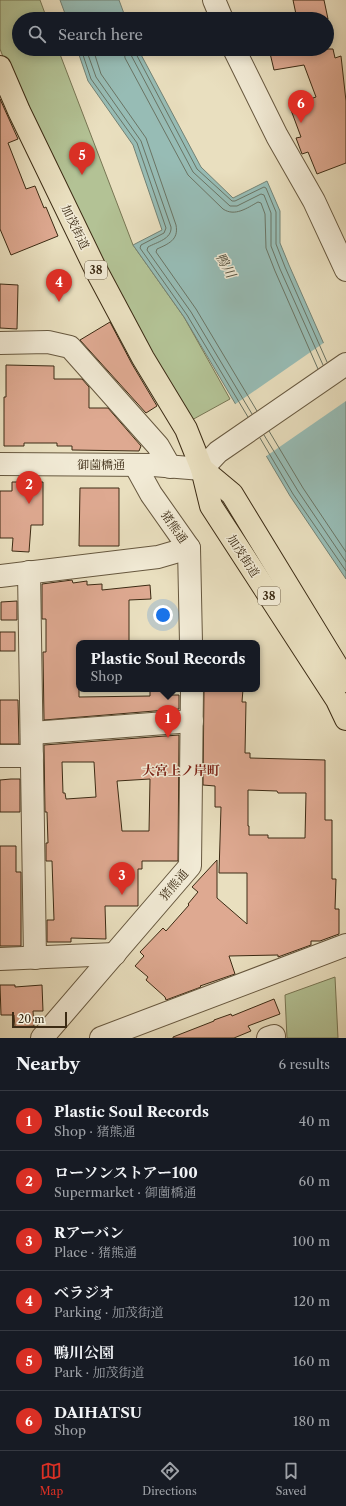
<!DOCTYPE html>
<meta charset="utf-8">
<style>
:root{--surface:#171b24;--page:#20242c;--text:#f1f3f6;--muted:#9ea1a6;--line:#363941;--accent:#d93025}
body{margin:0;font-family:"Libre Caslon Text","Noto Serif JP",serif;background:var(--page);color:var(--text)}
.scale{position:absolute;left:12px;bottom:10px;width:55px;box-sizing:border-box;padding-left:4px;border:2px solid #3c2b14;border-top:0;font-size:11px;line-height:14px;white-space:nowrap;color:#3c2b14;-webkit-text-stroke:3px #f1ead5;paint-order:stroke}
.you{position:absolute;left:163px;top:615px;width:14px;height:14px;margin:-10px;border:3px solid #fff;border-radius:50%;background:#1a73e8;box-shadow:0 0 0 6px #1a73e833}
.badge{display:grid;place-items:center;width:26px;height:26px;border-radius:50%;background:var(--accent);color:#fff;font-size:13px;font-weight:700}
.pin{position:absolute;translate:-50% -33px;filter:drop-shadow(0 1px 2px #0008)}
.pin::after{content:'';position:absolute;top:21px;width:14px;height:12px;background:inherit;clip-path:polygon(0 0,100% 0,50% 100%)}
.popup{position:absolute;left:76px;top:640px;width:184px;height:52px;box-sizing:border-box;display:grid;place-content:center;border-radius:8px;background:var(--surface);filter:drop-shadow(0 1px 3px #0005);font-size:13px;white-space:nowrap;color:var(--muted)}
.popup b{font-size:15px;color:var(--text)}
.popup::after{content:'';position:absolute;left:50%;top:100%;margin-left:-8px;border:8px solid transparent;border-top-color:var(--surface)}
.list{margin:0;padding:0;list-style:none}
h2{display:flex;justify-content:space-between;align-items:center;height:52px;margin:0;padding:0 16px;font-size:17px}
h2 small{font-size:13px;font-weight:400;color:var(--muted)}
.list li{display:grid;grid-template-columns:26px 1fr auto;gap:12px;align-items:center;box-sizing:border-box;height:60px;padding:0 16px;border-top:1px solid var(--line)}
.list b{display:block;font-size:15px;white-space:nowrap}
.list p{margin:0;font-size:13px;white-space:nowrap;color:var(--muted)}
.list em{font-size:13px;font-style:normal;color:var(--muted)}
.icon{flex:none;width:22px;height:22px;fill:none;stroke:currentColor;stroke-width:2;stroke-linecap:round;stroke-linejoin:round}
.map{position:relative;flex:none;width:346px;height:1038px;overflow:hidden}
.search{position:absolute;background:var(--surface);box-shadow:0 2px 10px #0003;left:12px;right:12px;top:12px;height:44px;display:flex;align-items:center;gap:10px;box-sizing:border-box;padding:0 14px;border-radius:22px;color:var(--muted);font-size:15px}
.sheet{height:412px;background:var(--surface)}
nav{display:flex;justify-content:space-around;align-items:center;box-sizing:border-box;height:56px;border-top:1px solid var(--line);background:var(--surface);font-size:11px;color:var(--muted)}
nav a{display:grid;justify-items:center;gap:2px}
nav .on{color:var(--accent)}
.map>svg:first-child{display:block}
.green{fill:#b3c295;stroke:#787654}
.water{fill:#97bcb5;stroke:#738275}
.pier{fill:#e9dfbf}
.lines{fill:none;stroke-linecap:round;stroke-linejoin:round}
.shore{stroke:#6a7464;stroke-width:1}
.building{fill:#dea991;stroke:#3c2b14;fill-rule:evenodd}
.minor-casing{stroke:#67583f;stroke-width:24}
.major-casing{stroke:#3c2b14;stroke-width:24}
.minor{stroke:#f1ead5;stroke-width:22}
.major{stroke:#e9dfbf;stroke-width:22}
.labels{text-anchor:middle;stroke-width:3;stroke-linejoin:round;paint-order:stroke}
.shield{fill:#f1ead5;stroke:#72644e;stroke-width:1}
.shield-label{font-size:11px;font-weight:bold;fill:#3c2b14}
.street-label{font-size:12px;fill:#3c2b14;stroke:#f1ead5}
.water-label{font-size:13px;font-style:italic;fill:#534f3c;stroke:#f1ead5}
.neighbourhood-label{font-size:13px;font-weight:bold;fill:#7a1f14;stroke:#f1ead5}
</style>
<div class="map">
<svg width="346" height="1038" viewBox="0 0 346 1038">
<rect width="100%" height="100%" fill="#e9dfbf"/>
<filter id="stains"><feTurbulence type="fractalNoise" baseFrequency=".005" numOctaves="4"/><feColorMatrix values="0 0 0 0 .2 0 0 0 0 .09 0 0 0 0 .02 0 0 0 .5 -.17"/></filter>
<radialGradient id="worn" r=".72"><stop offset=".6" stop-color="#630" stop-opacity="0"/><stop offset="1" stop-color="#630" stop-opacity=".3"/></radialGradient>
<g class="green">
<path d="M0,0H40L47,19H19V49H58L133,245L184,317L230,399L190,421L110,281L22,106L0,49Z"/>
<path d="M335,977L338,1038H287L285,995Z"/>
</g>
<g class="water">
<path d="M60,0H119L126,19H67Z"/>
<path d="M77,49H138L201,167L233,198L267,181L280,211V243L289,265L346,394V579L290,496L184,317L133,245L162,230L133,145L88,81Z"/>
</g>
<path class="pier" d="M325,342L346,389V401L265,457L234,405Z"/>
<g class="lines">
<g class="shore">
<path d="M81,49L91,79L137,143L166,228L164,233L141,245L140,248L187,315L248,417"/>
<path d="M86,49L96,77L141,141L171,227C172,239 157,242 148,247L147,250L191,312L252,414"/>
<path d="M93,49L101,74L146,138L176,225C179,240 168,244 157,249L156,252L196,309L257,411"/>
<path d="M124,49L125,58L188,175L223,209C235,217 247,208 258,202L261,203L265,214L266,248L275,271L318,369"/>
<path d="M130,49L131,55L193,172L230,206H237L261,194L264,195L271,213V246L280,269L323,365"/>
<path d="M135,49V52L197,169L232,201H235L264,187L266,188L276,212V244L285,267L327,362"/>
<path d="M269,431L303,488L346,552"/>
<path d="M264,435L298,491L346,562"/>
<path d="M260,438L293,494L346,571"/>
</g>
</g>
<g class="building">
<path d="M293,0H324L328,19H297Z"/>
<path d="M269,49H333L335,58L341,56L346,101V163L317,174L308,152L302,154L296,138L301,137L291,110L311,103L310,99L316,97L304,65L274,70Z"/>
<path d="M0,99L18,139L8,143L26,189L35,186L44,208L46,207L58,236L11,255L0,229Z"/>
<path d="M0,284L18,285L17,329L0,328Z"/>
<path d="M110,322L132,364L157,406L146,413L80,340Z"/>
<path d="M6,365L54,366V379H82L89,387V408H108L141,446L139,451L72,450V446H57V443H24V446H4V397H6Z"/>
<path d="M12,482H43V525H31L29,552L12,551L13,538H0V491H12Z"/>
<path d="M80,488H119V546H79Z"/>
<path d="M72,580L73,583L87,581V585L102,584V590L150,585L151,599L129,600V643H79V697L150,696V689H169V695H179V709L44,720L43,652H46V619H42V584Z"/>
<path d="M17,601V620H1V602Z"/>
<rect x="0" y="632" width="15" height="19"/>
<path d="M204,689H243L242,702H246L245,753H250V758L325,760V820H332V879H336L335,909H339V934L320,941H311V945L278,957V955L229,956L235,974L200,986L201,987L166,1000L165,997L146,980L148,977L135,966L144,956L140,952L163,928L166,931L189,905L188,904L198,892L192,887L217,860V898L247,924V873H219L221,807H215V786L203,785ZM248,790L277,791L278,793H306L305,838H268V835H249V826H248Z"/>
<path d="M0,700H18L19,744H0Z"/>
<path d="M179,735L178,861H142V869H138V906H105L106,939L71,938V942H47V920H54L52,861H46V843H48L47,812H45L44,745ZM62,762H94L96,797L66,799L65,793H63ZM150,779L149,831H122L117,781Z"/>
<path d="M11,779H20V812H0V780Z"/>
<path d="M0,846H16V872H21V946H0Z"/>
<path d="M0,985H15V987L42,985L43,1011H33L34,1026L15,1027L14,1015H1Z"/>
<path d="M274,999L280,1014L248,1026L251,1031L234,1038H173V1037L214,1021V1020L231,1014L232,1016Z"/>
</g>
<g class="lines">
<defs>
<g id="minor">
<path d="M214,0L222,19"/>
<path d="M234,49L277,136L314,201L346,270"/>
<path d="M0,343L48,342L70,347L158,446L170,467"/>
<path d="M0,464L153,465L202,469L218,452L346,364"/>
<path d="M135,465L151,494L189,548L191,643"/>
<path d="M29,572L35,958"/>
<path d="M0,576L158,557L189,548"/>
<path d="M32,733L192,721"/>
<path d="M0,756H32"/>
<path d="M0,959L115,954"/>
<path d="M42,1038L190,866L192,689"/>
<path d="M101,1038L346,945"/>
<path d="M268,1038L274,1036"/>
</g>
<g id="major">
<path d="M0,67L19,111L95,268L143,358L186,429L202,469L211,506L337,700L346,719"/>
<path d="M202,469L232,494L346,681"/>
</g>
</defs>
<use href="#minor" class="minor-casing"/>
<use href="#major" class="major-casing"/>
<use href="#minor" class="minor"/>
<use href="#major" class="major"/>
</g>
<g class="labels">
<g class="shield">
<rect x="85" y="261" width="22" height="18" rx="3"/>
<rect x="258" y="587" width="22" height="18" rx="3"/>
</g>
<g class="shield-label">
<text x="96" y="274">38</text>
<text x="269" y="600">38</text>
</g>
<g class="street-label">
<text transform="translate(75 227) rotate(64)" y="4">加茂街道</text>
<text x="101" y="469">御薗橋通</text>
<text transform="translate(174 527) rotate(55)" y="4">猪熊通</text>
<text transform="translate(243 556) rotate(57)" y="4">加茂街道</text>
<text transform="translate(174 885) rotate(-49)" y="4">猪熊通</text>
</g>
<g class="water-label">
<text transform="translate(226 265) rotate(61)" y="5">鴨川</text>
</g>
<g class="neighbourhood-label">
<text x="181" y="775">大宮上ノ岸町</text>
</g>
</g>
<rect width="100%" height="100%" filter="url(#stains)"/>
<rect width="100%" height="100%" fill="url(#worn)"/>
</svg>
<div class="scale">20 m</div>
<div class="you"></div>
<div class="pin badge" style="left:168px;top:738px">1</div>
<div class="popup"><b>Plastic Soul Records</b>Shop</div>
<div class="pin badge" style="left:29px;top:504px">2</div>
<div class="pin badge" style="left:122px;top:895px">3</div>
<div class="pin badge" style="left:59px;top:302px">4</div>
<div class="pin badge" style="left:82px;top:175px">5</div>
<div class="pin badge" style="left:301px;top:123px">6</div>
<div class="search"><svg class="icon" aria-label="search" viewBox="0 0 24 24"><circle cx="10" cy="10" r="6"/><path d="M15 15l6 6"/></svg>Search here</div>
</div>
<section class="sheet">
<h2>Nearby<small>6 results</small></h2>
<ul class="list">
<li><span class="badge">1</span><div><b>Plastic Soul Records</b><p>Shop · 猪熊通</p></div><em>40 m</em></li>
<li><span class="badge">2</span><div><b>ローソンストアー100</b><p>Supermarket · 御薗橋通</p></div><em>60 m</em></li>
<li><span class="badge">3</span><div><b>Rアーバン</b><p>Place · 猪熊通</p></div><em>100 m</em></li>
<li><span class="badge">4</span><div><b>ベラジオ</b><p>Parking · 加茂街道</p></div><em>120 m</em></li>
<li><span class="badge">5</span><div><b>鴨川公園</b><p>Park · 加茂街道</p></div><em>160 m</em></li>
<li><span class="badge">6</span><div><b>DAIHATSU</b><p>Shop</p></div><em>180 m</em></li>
</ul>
</section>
<nav>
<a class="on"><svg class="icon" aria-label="map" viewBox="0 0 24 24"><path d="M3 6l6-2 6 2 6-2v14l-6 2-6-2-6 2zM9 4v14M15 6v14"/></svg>Map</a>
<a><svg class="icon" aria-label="directions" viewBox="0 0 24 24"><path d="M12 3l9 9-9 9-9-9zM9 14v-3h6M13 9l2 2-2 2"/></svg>Directions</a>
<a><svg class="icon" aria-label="saved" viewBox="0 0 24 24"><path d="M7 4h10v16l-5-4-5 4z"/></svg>Saved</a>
</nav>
